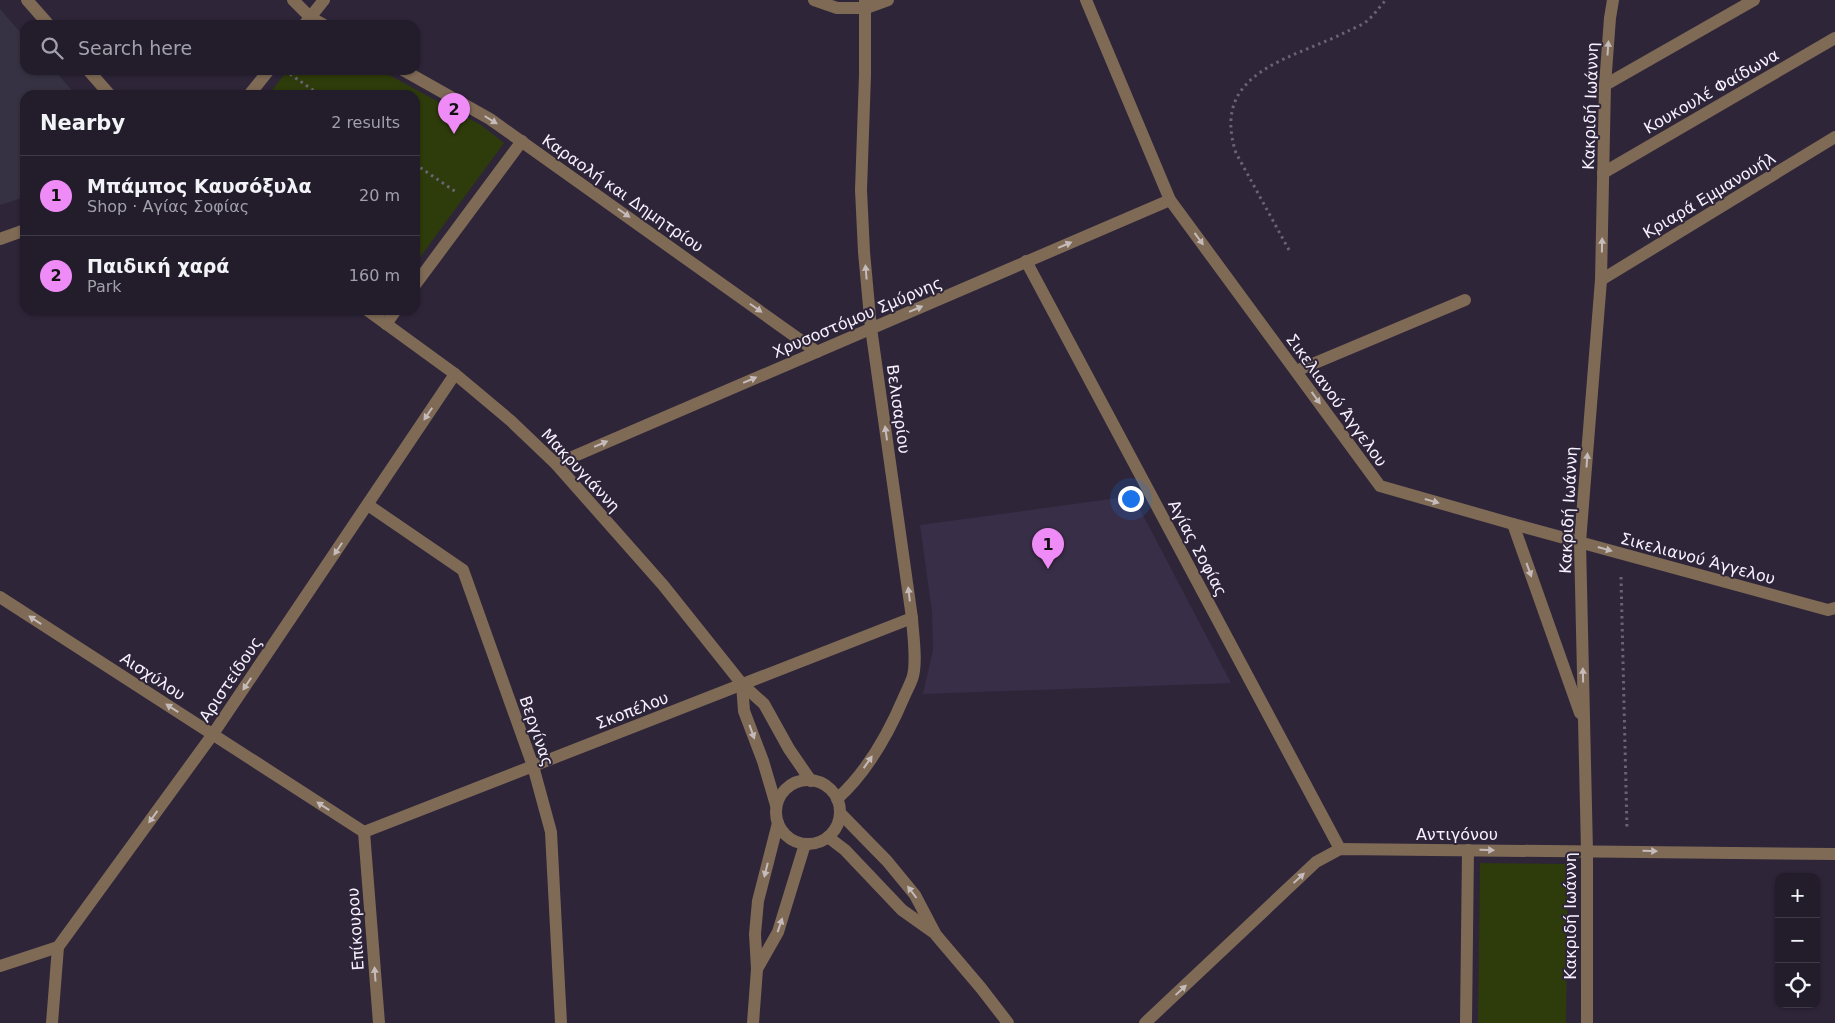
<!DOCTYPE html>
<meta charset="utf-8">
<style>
:root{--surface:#221c2b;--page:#2e2937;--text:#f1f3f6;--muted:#a2a1a9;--line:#3f3a47;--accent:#ef8bf6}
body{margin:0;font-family:"DejaVu Sans",sans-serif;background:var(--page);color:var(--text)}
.controls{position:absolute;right:15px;bottom:15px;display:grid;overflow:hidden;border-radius:10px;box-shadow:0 1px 4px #0004}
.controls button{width:45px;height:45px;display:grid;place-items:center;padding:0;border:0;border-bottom:1px solid var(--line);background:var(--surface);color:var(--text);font:25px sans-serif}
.you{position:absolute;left:1130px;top:498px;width:18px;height:18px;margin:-12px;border:4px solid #fff;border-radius:50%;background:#1a73e8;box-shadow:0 0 0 8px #1a73e833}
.badge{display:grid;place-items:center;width:32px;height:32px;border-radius:50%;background:var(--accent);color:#111;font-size:16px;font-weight:700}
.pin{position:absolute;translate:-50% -41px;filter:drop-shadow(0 1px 2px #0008)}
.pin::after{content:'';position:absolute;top:26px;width:18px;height:15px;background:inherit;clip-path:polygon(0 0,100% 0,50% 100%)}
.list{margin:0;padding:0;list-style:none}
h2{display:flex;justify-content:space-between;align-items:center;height:65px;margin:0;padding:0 20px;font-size:21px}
h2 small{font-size:16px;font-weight:400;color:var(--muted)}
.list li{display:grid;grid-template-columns:32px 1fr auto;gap:15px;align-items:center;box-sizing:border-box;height:80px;padding:0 20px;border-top:1px solid var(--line)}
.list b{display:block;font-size:19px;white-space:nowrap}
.list p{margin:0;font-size:16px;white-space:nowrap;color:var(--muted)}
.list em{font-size:16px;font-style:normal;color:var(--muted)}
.icon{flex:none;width:28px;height:28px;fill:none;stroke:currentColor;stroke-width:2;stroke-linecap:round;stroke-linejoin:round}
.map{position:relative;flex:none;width:1835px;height:1023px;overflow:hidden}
.search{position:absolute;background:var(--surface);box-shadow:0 1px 4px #0004;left:20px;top:20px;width:400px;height:55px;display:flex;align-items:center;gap:12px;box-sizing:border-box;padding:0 18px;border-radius:15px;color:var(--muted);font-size:19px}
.panel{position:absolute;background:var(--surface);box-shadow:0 1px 4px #0004;left:20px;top:90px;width:400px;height:225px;border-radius:15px}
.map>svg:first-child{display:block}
.built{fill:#392e47}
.education{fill:#363243}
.green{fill:#2e3b0a}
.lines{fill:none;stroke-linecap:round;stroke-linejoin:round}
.path{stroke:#6b6375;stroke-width:3;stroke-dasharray:2.5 4;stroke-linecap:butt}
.minor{stroke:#7f6a56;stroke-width:12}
.oneway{fill:#c6bbbb}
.labels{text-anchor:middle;stroke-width:4;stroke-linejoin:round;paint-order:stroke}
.street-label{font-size:16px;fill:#f6f1fe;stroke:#2e2539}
</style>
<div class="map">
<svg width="1835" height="1023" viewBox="0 0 1835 1023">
<rect width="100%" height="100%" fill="#2e2539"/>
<path class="built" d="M1133,496L1231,683L923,694L933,650L932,612L920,525Z"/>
<path class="education" d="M0,9L25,38V70H54L76,95H25V197L0,205Z"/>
<g class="green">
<path d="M288,70H380L481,125L504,143L415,264V95H268Z"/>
<path d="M1480,863L1568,864L1566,1023H1478Z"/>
</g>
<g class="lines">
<g class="path">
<path d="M290,74L320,95"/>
<path d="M415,164L456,192"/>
<path d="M1289,250L1236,153C1209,70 1294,59 1348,31C1354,28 1363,25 1368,20C1375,14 1380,6 1386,0"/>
<path d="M1621,577L1627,830"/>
</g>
<g class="minor">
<path d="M27,0L49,25"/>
<path d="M293,0L310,17L324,25"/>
<path d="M814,0L837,8H866L888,0"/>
<path d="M1086,0L1170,200L1380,486L1513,524L1828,610L1835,608"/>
<path d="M304,25L324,0"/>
<path d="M88,70L110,95"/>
<path d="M403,70L490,119L817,352"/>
<path d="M1605,85L1754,0"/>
<path d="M249,95L269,70"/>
<path d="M1603,173L1835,38"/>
<path d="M0,239L25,230"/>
<path d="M1026,261L1340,849"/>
<path d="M1601,280L1835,137"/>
<path d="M415,285L522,141"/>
<path d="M367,310L455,374L511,421L556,464L663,585L742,684L764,704L789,749L811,781"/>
<path d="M386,324L396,310"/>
<path d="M1296,371L1465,300"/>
<path d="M556,464L1170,200"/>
<path d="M368,505L463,570L533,766L551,832L561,1023"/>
<path d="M1513,524L1580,713"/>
<path d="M0,597L364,832"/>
<path d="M742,684L744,711L763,761L776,805"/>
<circle cx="808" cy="812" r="32"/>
<path d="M837,799C867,772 888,735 904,697C907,690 911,683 913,676C917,660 913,635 912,618L871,328L864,252L861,190L865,75V0"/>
<path d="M840,813L887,861L915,895L936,935L981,988L1008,1023"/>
<path d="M364,832L912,618"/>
<path d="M364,832L379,1023"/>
<path d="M828,837L845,850L902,910L933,932"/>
<path d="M0,966L58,947L213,734L455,374"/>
<path d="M757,969L778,932L805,844"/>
<path d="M52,1023L58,947"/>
<path d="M753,1023L757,969L755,934L758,901L778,823"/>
<path d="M1145,1023L1316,862L1340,849L1835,854"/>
<path d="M1466,1023L1468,850"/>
<path d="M1587,1023V851L1580,542L1601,280L1605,85L1610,18L1613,0"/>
</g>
</g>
<defs><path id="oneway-solid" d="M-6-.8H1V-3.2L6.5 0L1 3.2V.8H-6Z" transform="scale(1.25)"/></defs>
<g class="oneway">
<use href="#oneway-solid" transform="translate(1608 48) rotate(-86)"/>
<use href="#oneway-solid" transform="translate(491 120) rotate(32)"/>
<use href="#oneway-solid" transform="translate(624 213) rotate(35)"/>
<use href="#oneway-solid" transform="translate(1199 239) rotate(54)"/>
<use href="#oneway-solid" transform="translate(1065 245) rotate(-23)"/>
<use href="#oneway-solid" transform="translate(1602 245) rotate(-89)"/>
<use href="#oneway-solid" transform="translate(866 272) rotate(-95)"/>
<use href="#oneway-solid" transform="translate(756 308) rotate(35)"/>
<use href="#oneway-solid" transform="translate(916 309) rotate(-23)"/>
<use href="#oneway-solid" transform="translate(750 380) rotate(-23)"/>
<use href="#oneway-solid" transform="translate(1316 398) rotate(54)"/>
<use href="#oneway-solid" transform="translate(428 414) rotate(124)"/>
<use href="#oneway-solid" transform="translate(886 433) rotate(-98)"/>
<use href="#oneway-solid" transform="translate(601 444) rotate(-23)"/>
<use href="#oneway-solid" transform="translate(1587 460) rotate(-86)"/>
<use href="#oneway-solid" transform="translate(1432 501) rotate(16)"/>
<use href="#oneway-solid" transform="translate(338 549) rotate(124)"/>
<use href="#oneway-solid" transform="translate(1605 549) rotate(16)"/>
<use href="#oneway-solid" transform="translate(1529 570) rotate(70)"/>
<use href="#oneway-solid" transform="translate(909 594) rotate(-97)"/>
<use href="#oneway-solid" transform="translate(35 620) rotate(-147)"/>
<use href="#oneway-solid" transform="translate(1583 675) rotate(-91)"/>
<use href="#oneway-solid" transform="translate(247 684) rotate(124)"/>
<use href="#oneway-solid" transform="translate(172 708) rotate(-147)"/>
<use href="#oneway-solid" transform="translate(752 732) rotate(70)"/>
<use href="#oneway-solid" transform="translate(868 762) rotate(-55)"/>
<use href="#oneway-solid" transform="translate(323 806) rotate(-147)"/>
<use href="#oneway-solid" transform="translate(153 817) rotate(126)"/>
<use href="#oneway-solid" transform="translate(1487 850) rotate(1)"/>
<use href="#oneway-solid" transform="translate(1650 851) rotate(1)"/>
<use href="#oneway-solid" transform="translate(766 870) rotate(104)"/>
<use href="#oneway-solid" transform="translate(1299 878) rotate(-43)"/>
<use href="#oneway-solid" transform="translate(912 892) rotate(-127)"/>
<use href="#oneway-solid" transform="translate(780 925) rotate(-71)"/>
<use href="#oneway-solid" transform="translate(375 974) rotate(-94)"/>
<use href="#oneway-solid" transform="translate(1181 990) rotate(-43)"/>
</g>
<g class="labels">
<g class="street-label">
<text transform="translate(1711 91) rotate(-30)" y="6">Κουκουλέ Φαίδωνα</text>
<text transform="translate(1590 106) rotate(-88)" y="6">Κακριδή Ιωάννη</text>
<text transform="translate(623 193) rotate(35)" y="6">Καραολή και Δημητρίου</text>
<text transform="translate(1709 195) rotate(-31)" y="6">Κριαρά Εμμανουήλ</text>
<text transform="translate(857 317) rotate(-23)" y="6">Χρυσοστόμου Σμύρνης</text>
<text transform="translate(1337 400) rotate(54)" y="6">Σικελιανού Άγγελου</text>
<text transform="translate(899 409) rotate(82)" y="6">Βελισαρίου</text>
<text transform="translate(581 470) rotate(47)" y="6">Μακρυγιάννη</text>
<text transform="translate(1568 510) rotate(-87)" y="6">Κακριδή Ιωάννη</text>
<text transform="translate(1198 548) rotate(62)" y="6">Αγίας Σοφίας</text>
<text transform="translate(1698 558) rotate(15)" y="6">Σικελιανού Άγγελου</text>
<text transform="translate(153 676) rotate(33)" y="6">Αισχύλου</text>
<text transform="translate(230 679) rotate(-56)" y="6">Αριστείδους</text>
<text transform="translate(632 710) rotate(-21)" y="6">Σκοπέλου</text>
<text transform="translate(537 731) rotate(71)" y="6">Βεργίνας</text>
<text x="1457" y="840">Αντιγόνου</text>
<text transform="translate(1570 916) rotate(-90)" y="6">Κακριδή Ιωάννη</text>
<text transform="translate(355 929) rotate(-94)" y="6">Επίκουρου</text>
</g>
</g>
</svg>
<div class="controls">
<button>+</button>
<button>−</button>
<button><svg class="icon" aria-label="locate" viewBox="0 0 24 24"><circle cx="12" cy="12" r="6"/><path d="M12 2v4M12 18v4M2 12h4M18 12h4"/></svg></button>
</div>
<div class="you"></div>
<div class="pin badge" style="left:1048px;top:569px">1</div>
<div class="pin badge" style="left:454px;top:134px">2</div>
<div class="search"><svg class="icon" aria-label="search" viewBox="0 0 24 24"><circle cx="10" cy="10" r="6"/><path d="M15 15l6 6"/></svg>Search here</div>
<section class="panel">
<h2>Nearby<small>2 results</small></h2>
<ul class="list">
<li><span class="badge">1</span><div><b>Μπάμπος Καυσόξυλα</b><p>Shop · Αγίας Σοφίας</p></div><em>20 m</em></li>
<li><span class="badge">2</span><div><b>Παιδική χαρά</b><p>Park</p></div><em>160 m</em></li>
</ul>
</section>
</div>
